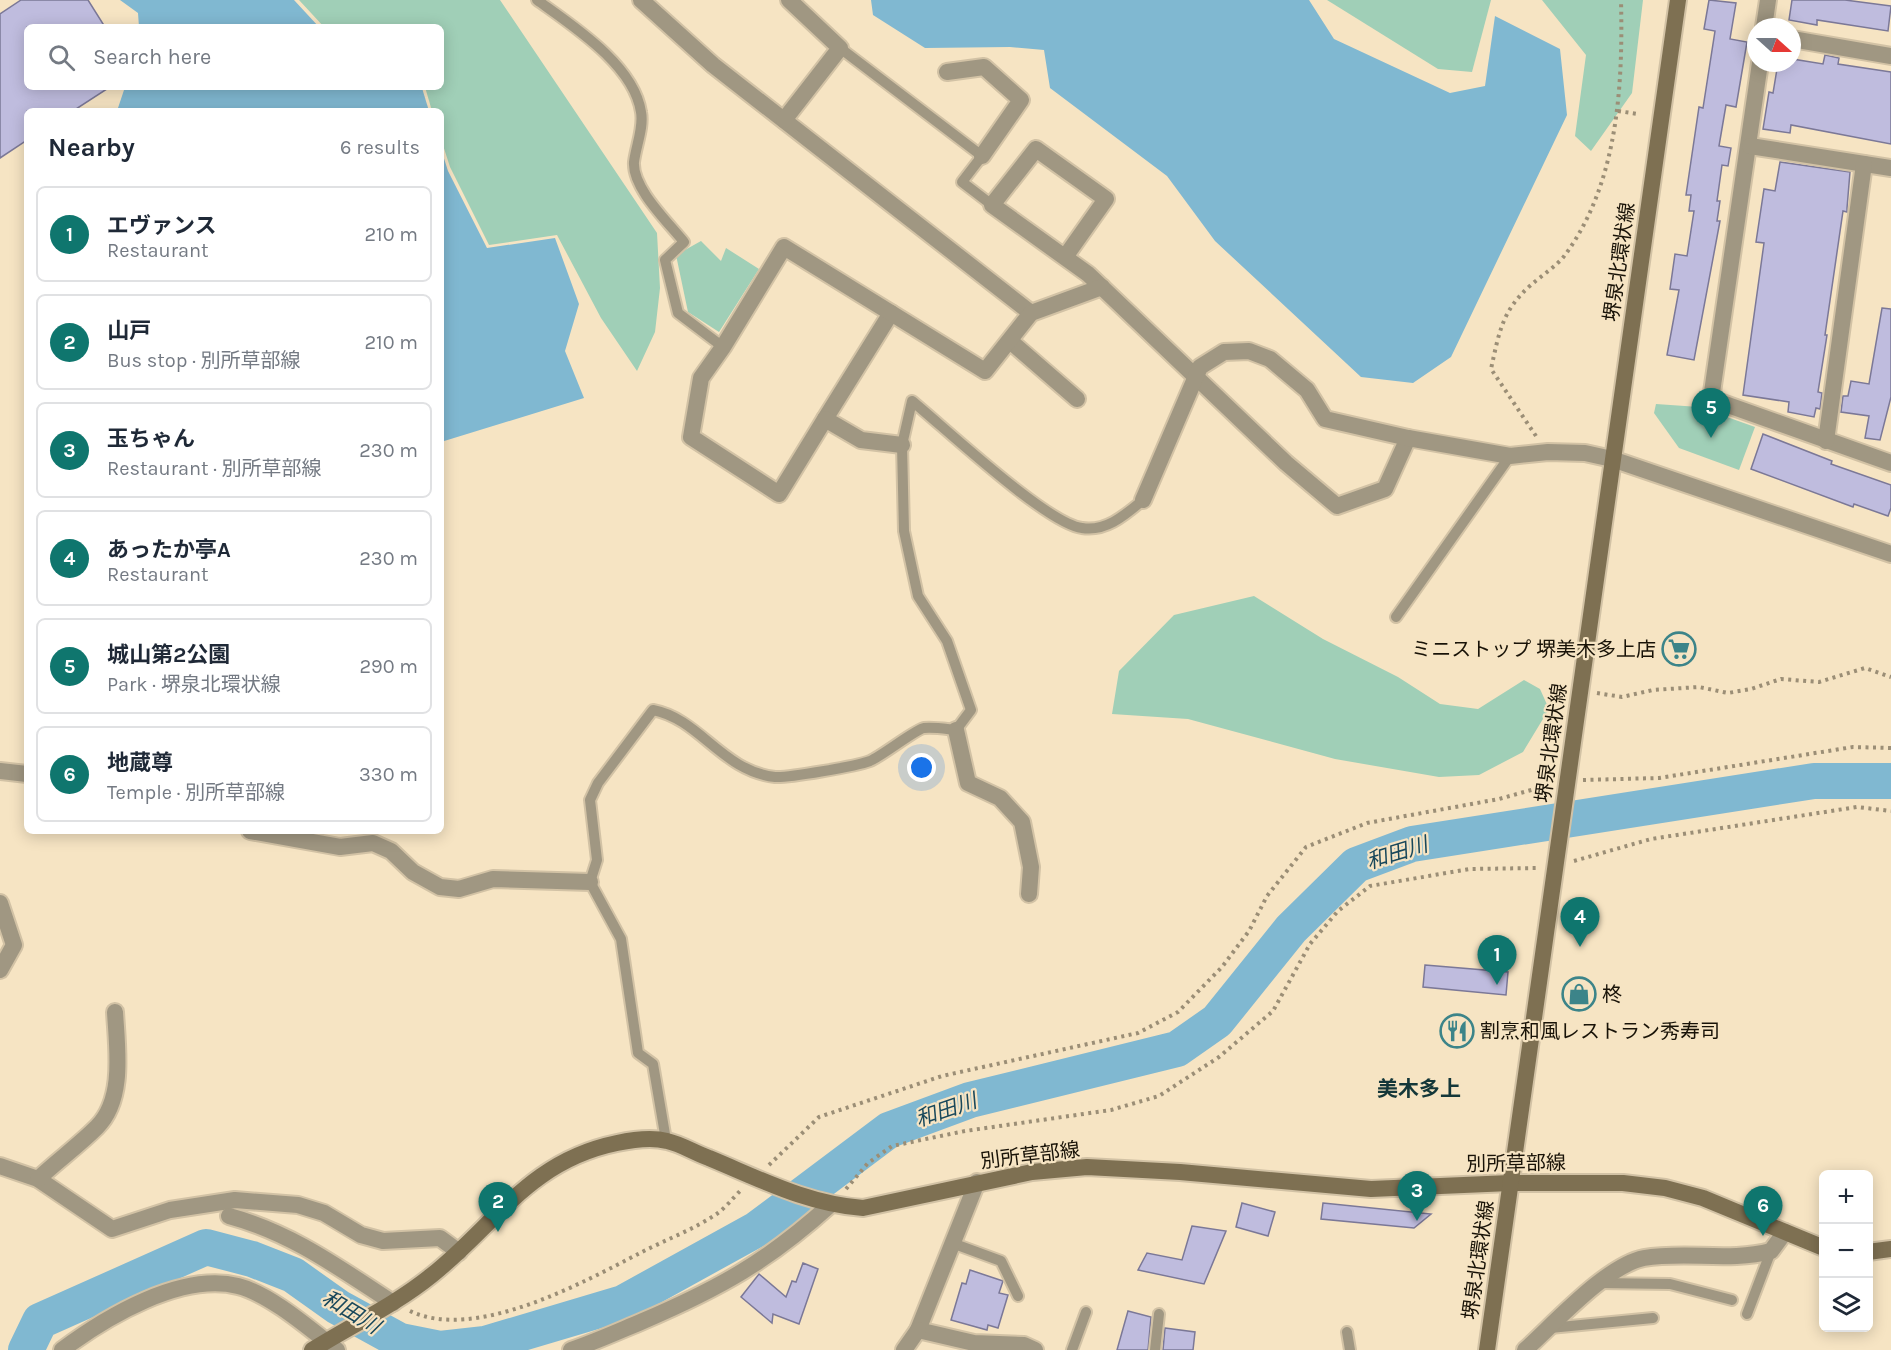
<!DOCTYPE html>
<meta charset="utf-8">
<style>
:root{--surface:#fff;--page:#f6f6f7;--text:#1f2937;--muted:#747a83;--line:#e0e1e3;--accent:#0f766e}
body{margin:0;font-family:Karla,"Noto Sans JP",sans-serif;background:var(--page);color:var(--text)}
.controls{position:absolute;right:18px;bottom:18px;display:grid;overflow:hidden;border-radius:9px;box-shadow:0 3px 15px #0003}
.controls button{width:54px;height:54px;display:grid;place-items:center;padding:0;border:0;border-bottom:2px solid var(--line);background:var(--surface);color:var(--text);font:30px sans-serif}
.compass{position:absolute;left:1747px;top:18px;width:54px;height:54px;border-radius:50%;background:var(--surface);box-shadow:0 3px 15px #0003;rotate:111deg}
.you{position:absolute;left:922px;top:768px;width:21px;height:21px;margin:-15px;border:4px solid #fff;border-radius:50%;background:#1a73e8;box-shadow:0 0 0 9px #1a73e833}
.badge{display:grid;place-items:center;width:39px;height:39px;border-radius:50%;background:var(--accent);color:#fff;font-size:20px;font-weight:700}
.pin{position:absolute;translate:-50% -50px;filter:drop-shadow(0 2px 3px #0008)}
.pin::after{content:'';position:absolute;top:32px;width:21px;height:18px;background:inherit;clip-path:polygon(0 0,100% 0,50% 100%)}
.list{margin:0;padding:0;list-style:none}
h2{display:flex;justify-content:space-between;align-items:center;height:78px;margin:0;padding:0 24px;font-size:26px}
h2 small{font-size:20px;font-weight:400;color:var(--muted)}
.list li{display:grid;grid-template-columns:39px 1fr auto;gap:18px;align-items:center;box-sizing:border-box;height:96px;margin:0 12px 12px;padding:0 12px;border:2px solid var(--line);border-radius:9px}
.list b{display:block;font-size:22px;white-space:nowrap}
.list p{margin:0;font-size:20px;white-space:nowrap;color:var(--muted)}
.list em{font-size:20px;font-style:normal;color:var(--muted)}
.icon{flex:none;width:33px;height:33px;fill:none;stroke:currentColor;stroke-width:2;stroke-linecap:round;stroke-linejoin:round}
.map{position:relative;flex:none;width:1891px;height:1350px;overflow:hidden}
.search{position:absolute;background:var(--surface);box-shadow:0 3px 15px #0003;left:24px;top:24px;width:420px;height:66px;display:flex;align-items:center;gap:15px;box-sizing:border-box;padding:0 21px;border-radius:9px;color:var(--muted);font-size:22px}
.panel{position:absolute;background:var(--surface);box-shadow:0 3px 15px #0003;left:24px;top:108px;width:420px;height:726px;border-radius:9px}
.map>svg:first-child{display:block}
.green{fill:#a0cfb7}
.water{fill:#80b8d1}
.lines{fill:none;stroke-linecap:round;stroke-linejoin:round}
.river{stroke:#80b8d1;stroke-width:36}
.building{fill:#bfbcde;stroke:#7b7897;stroke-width:1.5}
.service-casing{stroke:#d2c2a5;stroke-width:14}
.minor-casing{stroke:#d2c2a5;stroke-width:20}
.tertiary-casing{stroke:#d2c2a5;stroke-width:20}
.secondary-casing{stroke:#d2c2a5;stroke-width:20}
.path{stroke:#9b8e76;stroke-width:4;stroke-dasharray:3 4.5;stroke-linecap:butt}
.service{stroke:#a09782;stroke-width:10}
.minor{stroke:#a09782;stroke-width:16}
.tertiary{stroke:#a09782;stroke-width:16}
.secondary{stroke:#7e7052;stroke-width:16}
.labels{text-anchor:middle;stroke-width:4.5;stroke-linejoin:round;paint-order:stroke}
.street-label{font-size:20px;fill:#181207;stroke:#f6e4c3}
.poi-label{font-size:20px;fill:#181207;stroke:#f6e4c3;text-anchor:start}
.water-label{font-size:21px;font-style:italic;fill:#19485b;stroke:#f6e4c3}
.neighbourhood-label{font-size:21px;font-weight:bold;fill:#143739;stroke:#f6e4c3}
</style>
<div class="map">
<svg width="1891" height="1350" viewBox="0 0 1891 1350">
<rect width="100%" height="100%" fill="#f6e4c3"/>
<g class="green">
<path d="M299,0H500L657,233L660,288L655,332L637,371L601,318L557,235L489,245L450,167L441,139V111H432L425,87H441V27H324Z"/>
<path d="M1327,0H1491L1472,72L1438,69Z"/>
<path d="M1542,0H1643L1632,93L1591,151L1575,136L1586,55Z"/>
<path d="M701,241L721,261L726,248L759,269L719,332L688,312L676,255Z"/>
<path d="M1656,404L1699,407L1755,427L1739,470L1679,448L1654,413Z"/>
<path d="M1254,596L1323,639L1398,677L1440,704L1478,709L1524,680L1540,689L1549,709L1523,752L1479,775L1439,777L1335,759L1188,719L1112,714L1119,671L1174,615Z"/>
</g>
<g class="water">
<path d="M120,0H294L319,27H139L138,13Z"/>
<path d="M871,0H1309L1334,39L1450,93L1485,86L1495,16L1560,49L1567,115L1451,357L1413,383L1361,377L1215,241L1167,176L1050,88L1044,50L1010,47L925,48L873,15Z"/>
<path d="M125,87H418L422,88L429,111H117Z"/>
<path d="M441,149L448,171L487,248L555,238L579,304L565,351L584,398L441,442Z"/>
</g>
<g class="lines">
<path class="river" d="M26,1350L40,1321L206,1247L252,1259L293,1275L338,1307L400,1341L440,1349L485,1344L623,1303L757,1229L889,1130L970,1100L1177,1049L1217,1021L1291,929L1356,865L1412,844L1814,781H1891"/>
</g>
<g class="building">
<path d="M21,0H88L105,27H27V87H110L73,111H27V140L0,158V14Z"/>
<path d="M1709,0L1736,3L1730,39L1747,42L1736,107L1726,105L1719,146L1731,148L1728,166L1722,165L1717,201H1720L1717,221H1720L1694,360L1667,355L1679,290L1670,289L1675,254L1687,256L1694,211H1689L1691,195H1686L1699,107L1703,108L1715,31L1704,29Z"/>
<path d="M1792,0H1845L1891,6L1888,31L1817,20V25L1789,20Z"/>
<path d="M1825,55L1839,58L1838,64L1891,72V144L1791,125L1790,133L1763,129L1769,92L1773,93L1778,63H1792V59L1823,64Z"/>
<path d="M1780,162L1850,172L1847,208V212L1843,211L1825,335H1827L1818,392L1822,393L1820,409L1816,408L1814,417L1788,412L1789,402L1743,395L1764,243L1756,242L1764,189L1775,191Z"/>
<path d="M1882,308L1891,309V397L1880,440L1865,438L1869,416L1841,412L1843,396H1848L1851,381L1869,384Z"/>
<path d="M1763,434L1832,461L1831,464L1891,485V508L1888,516L1854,504L1853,507L1751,469Z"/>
<path d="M1425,965L1508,972L1506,995L1423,987Z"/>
<path d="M1242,1203L1275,1212L1268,1236L1236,1227Z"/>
<path d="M1323,1203L1431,1214L1414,1228L1321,1219Z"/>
<path d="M1192,1226L1226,1231L1204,1284L1138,1270L1147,1253L1182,1260Z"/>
<path d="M803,1263L818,1269L799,1324L773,1314L772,1323L741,1297L759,1274L786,1297L792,1281L796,1282Z"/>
<path d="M970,1270L1003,1281L999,1293L1008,1295L998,1328L988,1325L987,1330L951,1320L962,1283L966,1284Z"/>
<path d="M1128,1311L1151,1317L1148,1350H1117Z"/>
<path d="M1165,1328L1195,1332L1193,1350H1163Z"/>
</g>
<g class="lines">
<defs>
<g id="service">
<path d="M537,0C573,26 634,65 641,112C644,127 636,146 634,162C632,188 668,222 684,242L665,260L678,313L723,347"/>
<path d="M840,48L982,156L962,182L992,205"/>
<path d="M1396,617L1510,456"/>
<path d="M666,1140L653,1064L638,1053L621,939L590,882L597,860L590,800L598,783L653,710C700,719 722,771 775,777C788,778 857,766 870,761C882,756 916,729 924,728C934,727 946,729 956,730L971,710L947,641L918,596L904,531L902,445L912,401C944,427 1047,524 1082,528C1106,532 1125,515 1143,500"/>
<path d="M952,1243L1001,1261L1018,1296"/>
<path d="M1599,1283L1670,1284L1732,1300"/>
<path d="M1747,1314L1771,1251"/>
<path d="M1550,1328L1653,1318"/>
<path d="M1347,1332L1350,1350"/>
<path d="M1072,1350L1086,1312"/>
<path d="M1155,1350L1159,1314"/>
</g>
<g id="minor">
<path d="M641,0L713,65L1031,313"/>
<path d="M1764,27L1768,0"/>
<path d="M1792,39L1891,56"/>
<path d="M1760,63L1711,399L1891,463"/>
<path d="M947,72L984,67L1021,100L982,156"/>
<path d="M784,120L840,48L789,0"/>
<path d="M1750,146L1891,168"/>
<path d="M1065,257L1106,199L1036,149L992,205L1088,274L1286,463L1337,506L1385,489L1408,438"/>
<path d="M1010,341L1077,399"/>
<path d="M825,419L891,313"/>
<path d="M1826,441L1864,164"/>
<path d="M902,445L861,440L825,419L779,494L691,437L701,378L723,347L784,247L985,371L1031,313L1102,287"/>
<path d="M1143,500L1200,367L1224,352L1249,351L1270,359L1307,390L1325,419L1408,438L1510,456L1548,452L1585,453L1612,459"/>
<path d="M956,730L968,783L1000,798L1022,822L1031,867L1029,894"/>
<path d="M0,771L27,774"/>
<path d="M250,831L340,847L373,843L391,851L413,872L440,887L459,889L493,879L590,882"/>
<path d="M0,903L14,945L0,970"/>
<path d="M0,1166L38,1179L112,1229L170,1210L235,1200L298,1205L324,1213L361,1235L383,1241L440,1238L459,1252"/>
<path d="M38,1179C57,1161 78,1146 97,1127C125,1099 117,1048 115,1012"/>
<path d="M977,1182L918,1330L974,1343L1024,1345L1035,1350"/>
<path d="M229,1216C292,1233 339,1268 393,1303"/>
<path d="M62,1350C106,1317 181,1272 238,1286C270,1294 310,1329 337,1350"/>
<path d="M571,1350C595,1342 619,1331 643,1321C720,1288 768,1261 830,1205"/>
<path d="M904,1350L918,1330"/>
<path d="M1525,1350C1554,1324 1607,1265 1644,1258C1686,1251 1730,1262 1771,1251L1785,1232"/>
</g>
<path id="tertiary" d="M1612,459L1891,554"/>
<g id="secondary">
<path d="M1868,1252L1891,1249"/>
<path d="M312,1350C352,1325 395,1305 432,1275C496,1224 529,1161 617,1143C631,1140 652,1137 667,1141C681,1144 695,1153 709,1158C760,1179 807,1204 863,1208L1032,1172L1087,1167L1180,1172L1371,1189L1510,1183H1623L1665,1188L1703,1198L1824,1248"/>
<path d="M1487,1350L1678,0"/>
</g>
</defs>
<use href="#service" class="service-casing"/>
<use href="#minor" class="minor-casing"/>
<use href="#tertiary" class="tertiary-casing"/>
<use href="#secondary" class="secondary-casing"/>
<g class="path">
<path d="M1618,111L1638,114"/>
<path d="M1536,436L1491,369C1499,333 1502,310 1531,285C1542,275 1557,266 1565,255C1618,183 1623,86 1621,0"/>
<path d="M1597,693L1622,697L1653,690L1699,687L1728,693L1751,689L1781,679L1819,682L1865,668L1891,677"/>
<path d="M1583,780L1659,778L1853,747L1891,748"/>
<path d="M1574,861L1651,839L1857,807L1891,811"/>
<path d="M769,1165L819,1117L942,1076L1138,1033L1178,1012L1222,967L1249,931L1267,896L1306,847L1367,823L1499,799L1549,785"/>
<path d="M846,1189L868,1163L892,1146L965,1131L1111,1110L1159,1096L1219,1057L1273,1011L1310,944L1338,911L1370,886L1470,869L1538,868"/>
<path d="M410,1311C475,1342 582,1283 640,1253C665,1240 695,1229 718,1213C726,1207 733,1198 741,1190"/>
</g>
<use href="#service" class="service"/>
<use href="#minor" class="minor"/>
<use href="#tertiary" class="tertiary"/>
<use href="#secondary" class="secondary"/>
</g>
<defs>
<symbol id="supermarket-ring" viewBox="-11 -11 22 22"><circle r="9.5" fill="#f6e4c3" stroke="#3c8489" stroke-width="1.5"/><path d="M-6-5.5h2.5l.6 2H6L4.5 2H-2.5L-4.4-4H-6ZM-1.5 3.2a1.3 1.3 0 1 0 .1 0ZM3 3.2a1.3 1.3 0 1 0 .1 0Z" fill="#3c8489"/></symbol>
<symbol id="shop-ring" viewBox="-11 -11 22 22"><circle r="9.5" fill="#f6e4c3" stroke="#3c8489" stroke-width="1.5"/><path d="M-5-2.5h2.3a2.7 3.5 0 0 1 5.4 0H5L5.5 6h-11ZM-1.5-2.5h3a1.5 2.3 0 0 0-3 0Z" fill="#3c8489"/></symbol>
<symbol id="restaurant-ring" viewBox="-11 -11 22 22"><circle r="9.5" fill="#f6e4c3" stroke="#3c8489" stroke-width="1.5"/><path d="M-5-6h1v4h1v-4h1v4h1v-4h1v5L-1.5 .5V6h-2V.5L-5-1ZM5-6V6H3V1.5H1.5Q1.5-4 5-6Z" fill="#3c8489"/></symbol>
</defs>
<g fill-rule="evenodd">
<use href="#supermarket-ring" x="1660" y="630" width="38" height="38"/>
<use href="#shop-ring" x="1560" y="975" width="38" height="38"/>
<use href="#restaurant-ring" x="1438" y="1012" width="38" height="38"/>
</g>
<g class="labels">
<g class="street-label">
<text transform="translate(1619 262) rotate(-82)" y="7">堺泉北環状線</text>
<text transform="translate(1551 743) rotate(-82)" y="7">堺泉北環状線</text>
<text transform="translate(1030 1155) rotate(-7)" y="7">別所草部線</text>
<text transform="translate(1516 1163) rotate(-1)" y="7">別所草部線</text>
<text transform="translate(1478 1260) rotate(-82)" y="7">堺泉北環状線</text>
</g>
<g class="poi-label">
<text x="1656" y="656" text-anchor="end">ミニストップ 堺美木多上店</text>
<text x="1602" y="1001">柊</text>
<text x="1480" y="1038">割烹和風レストラン秀寿司</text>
</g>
<g class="water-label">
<text transform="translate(1397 853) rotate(-17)" y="7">和田川</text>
<text transform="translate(946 1110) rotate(-19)" y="7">和田川</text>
<text transform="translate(351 1312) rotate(31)" y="7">和田川</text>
</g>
<g class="neighbourhood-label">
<text x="1419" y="1096">美木多上</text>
</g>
</g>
</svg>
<div class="controls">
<button>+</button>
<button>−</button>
<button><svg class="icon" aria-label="layers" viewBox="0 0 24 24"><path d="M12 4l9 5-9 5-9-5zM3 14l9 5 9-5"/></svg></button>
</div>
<svg class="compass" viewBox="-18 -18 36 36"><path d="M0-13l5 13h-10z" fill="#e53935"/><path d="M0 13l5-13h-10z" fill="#747a83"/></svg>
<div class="you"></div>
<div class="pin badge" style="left:1497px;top:985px">1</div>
<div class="pin badge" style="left:498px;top:1232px">2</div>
<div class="pin badge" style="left:1417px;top:1221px">3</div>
<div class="pin badge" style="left:1580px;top:947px">4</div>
<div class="pin badge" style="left:1711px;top:438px">5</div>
<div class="pin badge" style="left:1763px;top:1236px">6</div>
<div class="search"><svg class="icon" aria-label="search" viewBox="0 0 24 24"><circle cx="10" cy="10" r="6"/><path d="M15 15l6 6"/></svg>Search here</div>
<section class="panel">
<h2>Nearby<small>6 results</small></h2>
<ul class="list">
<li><span class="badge">1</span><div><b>エヴァンス</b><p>Restaurant</p></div><em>210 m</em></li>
<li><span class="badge">2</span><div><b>山戸</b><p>Bus stop · 別所草部線</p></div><em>210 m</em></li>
<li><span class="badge">3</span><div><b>玉ちゃん</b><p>Restaurant · 別所草部線</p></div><em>230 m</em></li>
<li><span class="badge">4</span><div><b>あったか亭A</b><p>Restaurant</p></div><em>230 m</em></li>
<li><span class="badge">5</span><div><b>城山第2公園</b><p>Park · 堺泉北環状線</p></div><em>290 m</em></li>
<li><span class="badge">6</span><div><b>地蔵尊</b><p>Temple · 別所草部線</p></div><em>330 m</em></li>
</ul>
</section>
</div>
